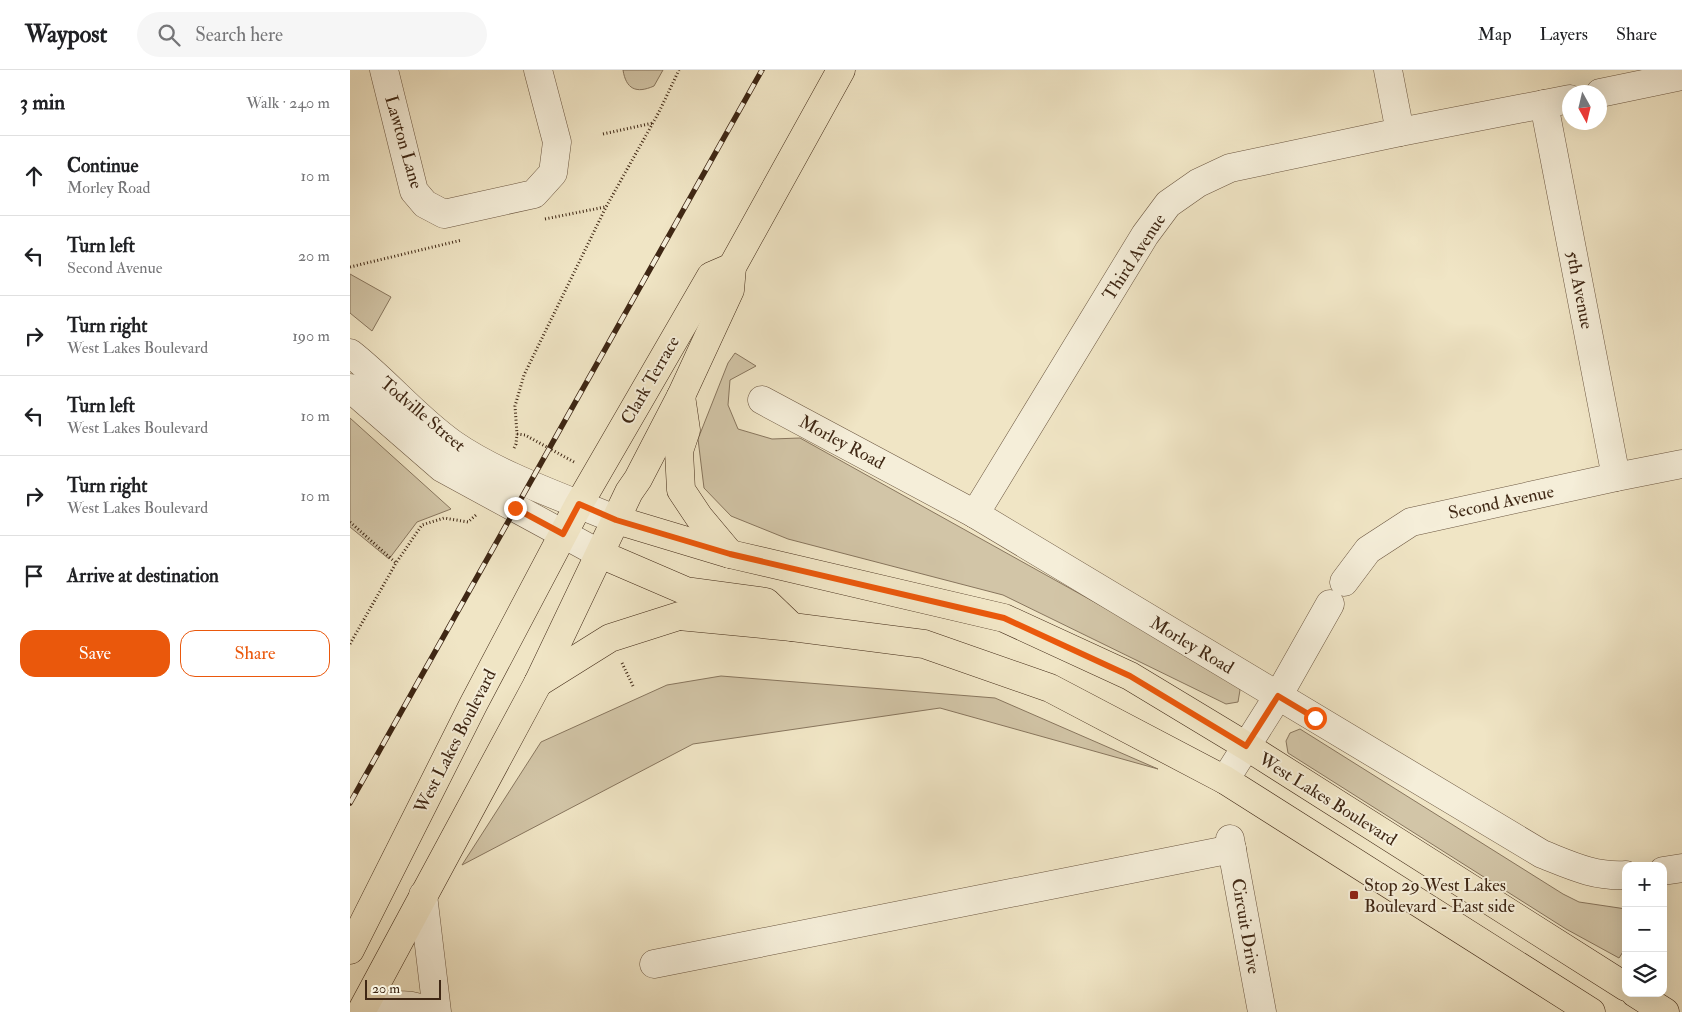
<!DOCTYPE html>
<meta charset="utf-8">
<style>
:root{--surface:#fff;--page:#f6f6f6;--text:#202124;--muted:#757577;--line:#e0e0e0;--accent:#ea580c}
body{margin:0;font-family:"IM FELL Double Pica",serif;background:var(--page);color:var(--text)}
.controls{position:absolute;right:15px;bottom:15px;display:grid;overflow:hidden;border-radius:10px;box-shadow:0 5px 20px #0002}
.controls button{width:45px;height:45px;display:grid;place-items:center;padding:0;border:0;border-bottom:1px solid var(--line);background:var(--surface);color:var(--text);font:25px sans-serif}
.compass{position:absolute;left:1212px;top:15px;width:45px;height:45px;border-radius:50%;background:var(--surface);box-shadow:0 5px 20px #0002;rotate:172deg}
.scale{position:absolute;left:15px;bottom:12px;width:76px;box-sizing:border-box;padding-left:5px;border:2px solid #3f2714;border-top:0;font-size:14px;line-height:18px;white-space:nowrap;color:#3f2714;-webkit-text-stroke:4px #f5eed9;paint-order:stroke}
.stop{position:absolute;width:15px;height:15px;margin:-11px;border:4px solid #ea580c;border-radius:50%;background:#fff}
.stop.end{background:#ea580c;border-color:#fff;box-shadow:0 1px 5px #0008}
.list{margin:0;padding:0;list-style:none}
h2{display:flex;justify-content:space-between;align-items:center;height:65px;margin:0;padding:0 20px;font-size:21px}
h2 small{font-size:16px;font-weight:400;color:var(--muted)}
.list li{display:grid;grid-template-columns:32px 1fr auto;gap:15px;align-items:center;box-sizing:border-box;height:80px;padding:0 20px;border-top:1px solid var(--line)}
.list b{display:block;font-size:19px;white-space:nowrap}
.list p{margin:0;font-size:16px;white-space:nowrap;color:var(--muted)}
.list em{font-size:16px;font-style:normal;color:var(--muted)}
.actions{display:flex;gap:10px;padding:15px 20px}
.actions a{flex:1;padding:11px 0;border:1px solid var(--accent);border-radius:15px;text-align:center;font-size:18px;color:var(--accent)}
.actions .main{background:var(--accent);color:#fff}
.icon{flex:none;width:28px;height:28px;fill:none;stroke:currentColor;stroke-width:2;stroke-linecap:round;stroke-linejoin:round}
.map{position:relative;flex:none;width:1332px;height:942px;overflow:hidden}
header{display:flex;align-items:center;gap:30px;box-sizing:border-box;height:70px;padding:0 25px;background:var(--surface);border-bottom:1px solid var(--line)}
header strong{font-size:24px}
nav{display:flex;gap:28px;margin-inline-start:auto;font-size:18px}
.search{width:350px;height:45px;background:var(--page);display:flex;align-items:center;gap:12px;box-sizing:border-box;padding:0 18px;border-radius:28px;color:var(--muted);font-size:19px}
main{display:flex}
aside{flex:1;background:var(--surface)}
.map>svg:first-child{display:block}
.green{fill:#d2c5a7;stroke:#88765e}
.lines{fill:none;stroke-linecap:round;stroke-linejoin:round}
.minor-casing{stroke:#6b5640;stroke-width:29}
.major-casing{stroke:#3f2714;stroke-width:29}
.path{stroke:#3f2714;stroke-width:3;stroke-dasharray:1 2.5;stroke-linecap:butt}
.minor{stroke:#f5eed9;stroke-width:28}
.major{stroke:#f0e5c5;stroke-width:28}
.rail-casing{stroke:#3f2714;stroke-width:5.5}
.rail{stroke:#f5eed9;stroke-width:4;stroke-dasharray:11;stroke-linecap:butt}
.route{stroke:#ea580c;stroke-width:6}
.poi-dot{fill:#8f2418;stroke:#f5eed9;stroke-width:2}
.labels{text-anchor:middle;stroke-width:4;stroke-linejoin:round;paint-order:stroke}
.street-label{font-size:18px;fill:#3f2714;stroke:#f5eed9}
.poi-label{font-size:18px;fill:#3f2714;stroke:#f5eed9;text-anchor:start}
</style>
<header>
<strong>Waypost</strong>
<div class="search"><svg class="icon" aria-label="search" viewBox="0 0 24 24"><circle cx="10" cy="10" r="6"/><path d="M15 15l6 6"/></svg>Search here</div>
<nav><a>Map</a><a>Layers</a><a>Share</a></nav>
</header>
<main>
<aside>
<h2>3 min<small>Walk · 240 m</small></h2>
<ul class="list">
<li><svg class="icon" aria-label="ahead" viewBox="0 0 24 24"><path d="M12 20V5M6 11l6-6 6 6"/></svg><div><b>Continue</b><p>Morley Road</p></div><em>10 m</em></li>
<li><svg class="icon" aria-label="left" viewBox="0 0 24 24"><path d="M17 20v-9H6M10 6l-5 5 5 5"/></svg><div><b>Turn left</b><p>Second Avenue</p></div><em>20 m</em></li>
<li><svg class="icon" aria-label="right" viewBox="0 0 24 24"><path d="M7 20v-9h11M14 6l5 5-5 5"/></svg><div><b>Turn right</b><p>West Lakes Boulevard</p></div><em>190 m</em></li>
<li><svg class="icon" aria-label="left" viewBox="0 0 24 24"><path d="M17 20v-9H6M10 6l-5 5 5 5"/></svg><div><b>Turn left</b><p>West Lakes Boulevard</p></div><em>10 m</em></li>
<li><svg class="icon" aria-label="right" viewBox="0 0 24 24"><path d="M7 20v-9h11M14 6l5 5-5 5"/></svg><div><b>Turn right</b><p>West Lakes Boulevard</p></div><em>10 m</em></li>
<li><svg class="icon" aria-label="arrive" viewBox="0 0 24 24"><path d="M6 21V4h12l-3 4 3 4H6"/></svg><div><b>Arrive at destination</b></div></li>
</ul>
<div class="actions"><a class="main">Save</a><a>Share</a></div>
</aside>
<div class="map">
<svg width="1332" height="942" viewBox="0 0 1332 942">
<rect width="100%" height="100%" fill="#f0e5c5"/>
<filter id="stains"><feTurbulence type="fractalNoise" baseFrequency=".004" numOctaves="4"/><feColorMatrix values="0 0 0 0 .2 0 0 0 0 .09 0 0 0 0 .02 0 0 0 .5 -.17"/></filter>
<radialGradient id="worn" r=".72"><stop offset=".6" stop-color="#630" stop-opacity="0"/><stop offset="1" stop-color="#630" stop-opacity=".3"/></radialGradient>
<g class="green">
<path d="M273,0H313L304,16C286,24 276,19 273,0Z"/>
<path d="M0,204L41,227L22,261L0,243Z"/>
<path d="M385,283L406,296L380,310L378,335L388,359L422,369L450,368L888,612L890,620L888,632L876,634L653,525L438,469L381,446L354,418L348,369L378,293Z"/>
<path d="M0,348L101,439L67,452L39,489L0,457Z"/>
<path d="M371,606L645,628L808,699L590,638L343,674L112,795L191,672L317,615Z"/>
<path d="M950,659L1213,824L1229,832L1276,839V877L1269,888L1216,859L938,683L936,671L940,663Z"/>
</g>
<g class="lines">
<defs>
<g id="minor">
<path d="M34,0L64,121L75,134L94,144L184,124L203,103L207,72L188,0"/>
<path d="M1038,0L1050,62"/>
<path d="M1250,23L1332,6"/>
<path d="M1194,34L1266,407"/>
<path d="M0,283C36,311 66,348 103,374C149,406 215,428 267,450"/>
<path d="M0,318L92,398L250,484"/>
<path d="M412,330L625,444L1192,784C1220,795 1244,807 1276,805"/>
<path d="M625,444L795,165L818,134L848,113L880,98L1050,62L1220,29"/>
<path d="M994,512L1018,480L1061,452L1266,407L1332,394"/>
<path d="M875,710L928,626L980,534"/>
<path d="M880,769L912,942"/>
<path d="M1313,801L1332,798"/>
<path d="M73,825L87,942"/>
<path d="M304,894L882,779"/>
<path d="M26,942C43,935 60,931 76,942"/>
</g>
<g id="major">
<path d="M331,326L336,360L329,381L331,420L349,447L380,484"/>
<path d="M267,450L380,484L654,548L780,606L896,676L1276,917"/>
<path d="M250,484L336,521L416,532L442,557"/>
<path d="M188,613L260,568L329,546L442,557L574,574L700,618L875,710L1241,942"/>
<path d="M0,880L123,635L229,434L361,206L382,197"/>
<path d="M1285,923L1315,942"/>
<path d="M11,942L188,613L279,422L288,409L331,326L380,220L382,197L491,0"/>
</g>
</defs>
<use href="#minor" class="minor-casing"/>
<use href="#major" class="major-casing"/>
<g class="path">
<path d="M253,64L303,53"/>
<path d="M195,149L255,137"/>
<path d="M0,197L112,170"/>
<path d="M167,364L175,365L224,392"/>
<path d="M164,378L166,374L167,364L165,336L174,305L256,137L309,42L329,0"/>
<path d="M0,452L46,493"/>
<path d="M0,574L46,493L72,455L94,448L118,452L126,445"/>
<path d="M272,593L284,618"/>
</g>
<use href="#minor" class="minor"/>
<use href="#major" class="major"/>
<defs>
<path id="rail" d="M0,733L412,0"/>
</defs>
<use href="#rail" class="rail-casing"/>
<use href="#rail" class="rail"/>
</g>
<g class="lines">
<path class="route" d="M165,438L213,464L229,434L266,450L380,484L654,548L780,606L896,676L928,626L965,648"/>
</g>
<rect class="poi-dot" x="999" y="820" width="10" height="10" rx="2.5"/>
<g class="labels">
<g class="street-label">
<text transform="translate(54 72) rotate(74)" y="6">Lawton Lane</text>
<text transform="translate(784 187) rotate(-57)" y="6">Third Avenue</text>
<text transform="translate(1230 220) rotate(79)" y="6">5th Avenue</text>
<text transform="translate(300 310) rotate(-60)" y="6">Clark Terrace</text>
<text transform="translate(73 344) rotate(40)" y="6">Todville Street</text>
<text transform="translate(492 372) rotate(28)" y="6">Morley Road</text>
<text transform="translate(1151 432) rotate(-12)" y="6">Second Avenue</text>
<text transform="translate(842 575) rotate(31)" y="6">Morley Road</text>
<text transform="translate(105 671) rotate(-63)" y="6">West Lakes Boulevard</text>
<text transform="translate(978 729) rotate(32)" y="6">West Lakes Boulevard</text>
<text transform="translate(896 856) rotate(80)" y="6">Circuit Drive</text>
</g>
<g class="poi-label">
<text x="1014" y="821">Stop 29 West Lakes<tspan x="1014" dy="21">Boulevard - East side</tspan></text>
</g>
</g>
<rect width="100%" height="100%" filter="url(#stains)"/>
<rect width="100%" height="100%" fill="url(#worn)"/>
</svg>
<div class="controls">
<button>+</button>
<button>−</button>
<button><svg class="icon" aria-label="layers" viewBox="0 0 24 24"><path d="M12 4l9 5-9 5-9-5zM3 14l9 5 9-5"/></svg></button>
</div>
<svg class="compass" viewBox="-18 -18 36 36"><path d="M0-13l5 13h-10z" fill="#e53935"/><path d="M0 13l5-13h-10z" fill="#757577"/></svg>
<div class="scale">20 m</div>
<div class="stop" style="left:965px;top:648px"></div>
<div class="stop end" style="left:165px;top:438px"></div>
</div>
</main>
